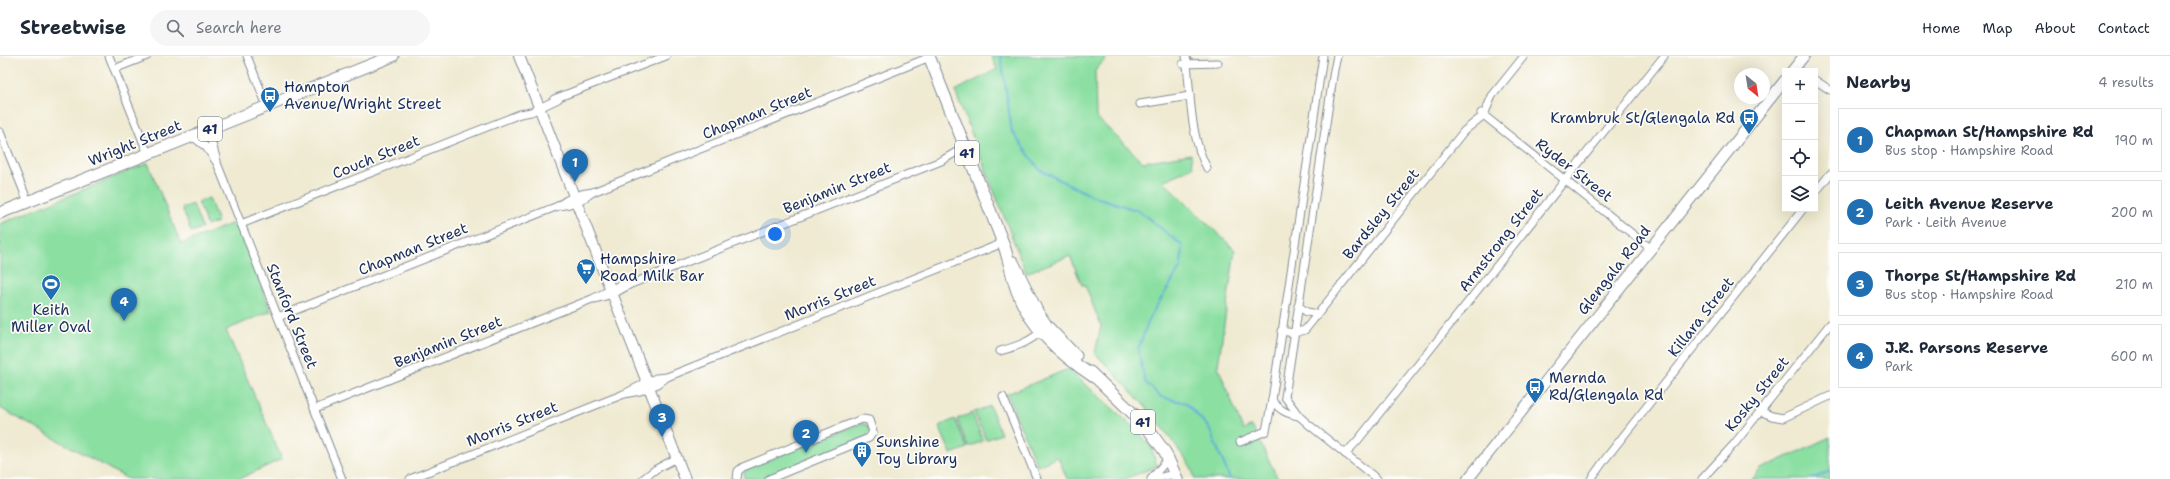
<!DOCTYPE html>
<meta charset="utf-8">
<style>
:root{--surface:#fff;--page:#f6f6f7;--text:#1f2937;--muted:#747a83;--line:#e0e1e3;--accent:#1f6fb2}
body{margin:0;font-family:"Shantell Sans",sans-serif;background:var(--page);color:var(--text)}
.controls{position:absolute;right:12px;top:12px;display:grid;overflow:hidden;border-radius:0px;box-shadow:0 4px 16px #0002}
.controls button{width:36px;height:36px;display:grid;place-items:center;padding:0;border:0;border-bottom:1px solid var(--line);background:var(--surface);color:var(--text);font:20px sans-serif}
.compass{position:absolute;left:1734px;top:12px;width:36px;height:36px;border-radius:50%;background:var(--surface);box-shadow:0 4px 16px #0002;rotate:150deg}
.you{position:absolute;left:775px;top:178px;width:14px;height:14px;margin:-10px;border:3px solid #fff;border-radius:50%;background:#1a73e8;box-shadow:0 0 0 6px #1a73e833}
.badge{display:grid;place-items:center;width:26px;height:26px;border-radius:50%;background:var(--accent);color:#fff;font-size:13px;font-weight:700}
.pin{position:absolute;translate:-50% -33px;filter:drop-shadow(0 1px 2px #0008)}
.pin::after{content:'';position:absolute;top:21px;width:14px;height:12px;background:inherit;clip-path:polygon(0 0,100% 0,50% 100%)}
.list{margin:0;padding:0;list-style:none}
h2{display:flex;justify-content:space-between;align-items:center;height:52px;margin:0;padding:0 16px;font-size:17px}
h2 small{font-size:13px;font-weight:400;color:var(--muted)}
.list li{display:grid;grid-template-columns:26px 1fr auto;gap:12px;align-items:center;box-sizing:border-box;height:64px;margin:0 8px 8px;padding:0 8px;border:1px solid var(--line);border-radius:0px}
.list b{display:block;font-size:15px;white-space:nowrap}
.list p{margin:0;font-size:13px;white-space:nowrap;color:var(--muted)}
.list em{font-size:13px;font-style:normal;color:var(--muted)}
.icon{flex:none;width:22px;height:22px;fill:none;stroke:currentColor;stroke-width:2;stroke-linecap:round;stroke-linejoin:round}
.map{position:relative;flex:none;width:1830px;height:423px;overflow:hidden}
header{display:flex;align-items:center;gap:24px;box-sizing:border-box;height:56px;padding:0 20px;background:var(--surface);border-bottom:1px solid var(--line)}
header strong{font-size:19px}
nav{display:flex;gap:22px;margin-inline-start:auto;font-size:14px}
.search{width:280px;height:36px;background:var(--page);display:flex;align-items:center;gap:10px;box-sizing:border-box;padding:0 14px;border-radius:22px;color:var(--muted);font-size:15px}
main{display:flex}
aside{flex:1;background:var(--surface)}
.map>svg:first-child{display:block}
.green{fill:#8adfa1;stroke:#528780}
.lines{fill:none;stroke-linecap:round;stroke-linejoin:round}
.stream{stroke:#5dacd7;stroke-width:2}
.street-casing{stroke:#858c98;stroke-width:9}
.secondary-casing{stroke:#858c98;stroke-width:12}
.primary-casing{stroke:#858c98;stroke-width:13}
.street{stroke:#fff;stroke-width:7}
.secondary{stroke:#fff;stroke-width:10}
.primary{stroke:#fff;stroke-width:11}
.labels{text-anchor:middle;stroke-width:3.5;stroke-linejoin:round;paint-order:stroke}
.shield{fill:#fdfcf7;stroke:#5f6c8c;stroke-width:1}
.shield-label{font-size:14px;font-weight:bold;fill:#1b2f5e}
.poi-label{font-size:15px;fill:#1b2f5e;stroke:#fdfcf7;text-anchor:start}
.street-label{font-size:15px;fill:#1b2f5e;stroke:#fdfcf7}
</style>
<header>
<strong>Streetwise</strong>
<div class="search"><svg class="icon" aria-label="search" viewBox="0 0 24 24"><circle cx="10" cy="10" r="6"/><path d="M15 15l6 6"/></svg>Search here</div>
<nav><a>Home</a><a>Map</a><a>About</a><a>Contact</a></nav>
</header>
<main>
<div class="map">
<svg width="1830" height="423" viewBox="0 0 1830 423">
<rect width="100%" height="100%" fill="#fdfcf7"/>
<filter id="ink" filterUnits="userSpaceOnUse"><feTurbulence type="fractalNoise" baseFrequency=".025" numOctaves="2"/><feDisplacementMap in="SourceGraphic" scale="8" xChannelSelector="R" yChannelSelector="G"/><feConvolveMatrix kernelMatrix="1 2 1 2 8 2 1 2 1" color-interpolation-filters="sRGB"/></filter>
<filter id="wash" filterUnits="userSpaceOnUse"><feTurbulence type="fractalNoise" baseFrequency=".012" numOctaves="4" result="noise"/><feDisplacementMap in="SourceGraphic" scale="16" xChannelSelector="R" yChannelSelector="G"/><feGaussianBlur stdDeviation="0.9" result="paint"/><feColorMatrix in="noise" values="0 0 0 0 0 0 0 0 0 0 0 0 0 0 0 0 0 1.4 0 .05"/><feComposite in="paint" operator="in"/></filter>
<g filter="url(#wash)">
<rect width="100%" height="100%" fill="#efead1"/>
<g class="green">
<path d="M991,0H1108L1095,15L1096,61L1143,106L1191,98L1193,111L1163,125L1235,194L1218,310L1243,374L1252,370L1278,423H1195L1191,411L1154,360L1095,297L1101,270L1085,229H1082L1070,200L1026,217L955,35L997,13Z"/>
<path d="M148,107L181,188L236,166L271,255L226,274L282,403L239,423H128L0,352V168Z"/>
<path d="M209,142L218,166L207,170L198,146Z"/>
<path d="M193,148L202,172L191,176L182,152Z"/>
<path d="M1068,313L1138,375L1151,391L1157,410L1125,423H1067L1058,401L1037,410L1007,338Z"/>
<path d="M990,350L1001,378L986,384L974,356Z"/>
<path d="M972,357L983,385L968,391L957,363Z"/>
<path d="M955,363L967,392L951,398L939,370Z"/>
<path d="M862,367L869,370L870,374L867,380L761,423L744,422V417L747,413Z"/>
<path d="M1830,381V423H1752L1761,413Z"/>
</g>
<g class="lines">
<g class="stream">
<path d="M1001,0L1012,76L1040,114L1090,139L1139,155L1182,189L1181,211L1151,259L1138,293L1145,326L1161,341L1186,347L1209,372L1230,423"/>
<path d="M1812,423L1830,415"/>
</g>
</g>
</g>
<g filter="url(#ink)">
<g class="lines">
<defs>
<g id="street">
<path d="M109,0L148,98"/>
<path d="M247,0L267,50"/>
<path d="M1186,0C1191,36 1189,79 1207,112"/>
<path d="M1337,0L1334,14L1285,341L1299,360L1308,368L1377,423"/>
<path d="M1183,8L1218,7"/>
<path d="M114,13L147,0"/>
<path d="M1815,24L1830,34"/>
<path d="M554,43L666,0"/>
<path d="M1140,48L1190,40"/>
<path d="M1481,57L1650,192"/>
<path d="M208,74L217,105"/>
<path d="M0,76L28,146"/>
<path d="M192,80L206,91L217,107L342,423"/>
<path d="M1815,137L1830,118"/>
<path d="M558,150C568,142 580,137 593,136L930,1"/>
<path d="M241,168L520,58L531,56L558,43"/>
<path d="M595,243L613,238L629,229"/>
<path d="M1298,250L1307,256L1318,258"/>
<path d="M278,261L558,150C571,149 583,144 593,136"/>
<path d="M1281,275L1294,277L1305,274L1464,75L1484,59L1492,40L1524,0"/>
<path d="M1000,295C1018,290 1030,286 1044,273"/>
<path d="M624,338L640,335L658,328L667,321L1003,187"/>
<path d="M1003,341L1037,423"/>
<path d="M315,353L592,243L620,229L631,228L941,105L965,91"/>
<path d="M1760,355L1772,360L1783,362L1830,340"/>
<path d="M1299,360C1287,358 1279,354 1272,344L1323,0"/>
<path d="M1240,386L1266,375L1272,344"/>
<path d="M1345,398L1358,384L1664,0"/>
<path d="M410,423L624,338L656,322L667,321"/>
<path d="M643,423L656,413L677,402"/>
<path d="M737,423L738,415L743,411L862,363L869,364L873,376L869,382L769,423"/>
<path d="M1151,423L1168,403"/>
<path d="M1152,423L1175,418"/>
<path d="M1591,423L1606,402L1803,153"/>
<path d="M1702,423L1735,387L1830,268"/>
</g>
<g id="secondary">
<path d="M519,0L685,423"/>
<path d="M1792,15L1804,0"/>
<path d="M1468,423L1785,24"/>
</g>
<g id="primary">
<path d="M929,0L1003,187C1009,203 1011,219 1017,235C1031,273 1061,299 1094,321"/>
<path d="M0,157L393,0"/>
<path d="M1013,206L1038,257L1047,270L1076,300"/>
<path d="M1090,316L1146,370L1165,396L1177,423"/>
</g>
</defs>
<use href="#street" class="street-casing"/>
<use href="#secondary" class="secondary-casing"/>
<use href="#primary" class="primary-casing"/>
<use href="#street" class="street"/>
<use href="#secondary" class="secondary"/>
<use href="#primary" class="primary"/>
</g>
</g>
<defs>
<symbol id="bus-pin" viewBox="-11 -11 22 30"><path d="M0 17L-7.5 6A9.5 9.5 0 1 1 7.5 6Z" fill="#1f6fb2" stroke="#fdfcf7"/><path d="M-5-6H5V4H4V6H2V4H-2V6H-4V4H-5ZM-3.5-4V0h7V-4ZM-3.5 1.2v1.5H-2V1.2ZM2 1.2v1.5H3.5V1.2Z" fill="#fff"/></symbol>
<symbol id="supermarket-pin" viewBox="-11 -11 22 30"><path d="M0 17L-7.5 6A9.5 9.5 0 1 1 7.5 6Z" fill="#1f6fb2" stroke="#fdfcf7"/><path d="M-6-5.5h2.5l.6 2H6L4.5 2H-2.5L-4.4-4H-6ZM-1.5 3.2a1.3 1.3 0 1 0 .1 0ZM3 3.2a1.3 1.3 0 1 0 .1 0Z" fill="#fff"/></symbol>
<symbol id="stadium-pin" viewBox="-11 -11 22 30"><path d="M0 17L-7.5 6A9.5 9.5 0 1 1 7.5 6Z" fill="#1f6fb2" stroke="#fdfcf7"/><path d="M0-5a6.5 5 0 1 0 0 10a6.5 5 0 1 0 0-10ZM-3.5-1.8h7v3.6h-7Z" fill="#fff"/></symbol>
<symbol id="building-pin" viewBox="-11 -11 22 30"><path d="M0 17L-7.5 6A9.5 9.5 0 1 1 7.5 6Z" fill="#1f6fb2" stroke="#fdfcf7"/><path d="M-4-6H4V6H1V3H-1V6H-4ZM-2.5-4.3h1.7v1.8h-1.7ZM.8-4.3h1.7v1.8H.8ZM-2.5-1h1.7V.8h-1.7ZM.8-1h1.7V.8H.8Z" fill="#fff"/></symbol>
</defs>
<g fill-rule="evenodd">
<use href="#bus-pin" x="259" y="29" width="22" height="30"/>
<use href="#bus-pin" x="1738" y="51" width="22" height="30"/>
<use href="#supermarket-pin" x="575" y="201" width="22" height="30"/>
<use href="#stadium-pin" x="40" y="217" width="22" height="30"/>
<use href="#bus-pin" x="1524" y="320" width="22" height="30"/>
<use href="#building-pin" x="851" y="384" width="22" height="30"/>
</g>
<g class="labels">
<g class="shield">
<rect x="198" y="61" width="24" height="24" rx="3"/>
<rect x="955" y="85" width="24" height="24" rx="3"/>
<rect x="1131" y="354" width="24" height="24" rx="3"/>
</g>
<g class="shield-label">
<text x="210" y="78">41</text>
<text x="967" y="102">41</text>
<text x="1143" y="371">41</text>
</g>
<g class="poi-label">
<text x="284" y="36">Hampton<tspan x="284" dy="17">Avenue/Wright Street</tspan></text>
<text x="1735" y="67" text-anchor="end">Krambruk St/Glengala Rd</text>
<text x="600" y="208">Hampshire<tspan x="600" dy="17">Road Milk Bar</tspan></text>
<text x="51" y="259" text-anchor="middle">Keith<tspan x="51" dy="17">Miller Oval</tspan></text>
<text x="1549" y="327">Mernda<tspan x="1549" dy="17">Rd/Glengala Rd</tspan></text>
<text x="876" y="391">Sunshine<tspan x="876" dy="17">Toy Library</tspan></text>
</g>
<g class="street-label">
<text transform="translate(757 57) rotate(-22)" y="5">Chapman Street</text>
<text transform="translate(135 87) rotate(-22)" y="5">Wright Street</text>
<text transform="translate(376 101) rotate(-22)" y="5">Couch Street</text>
<text transform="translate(1574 114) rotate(38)" y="5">Ryder Street</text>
<text transform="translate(837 132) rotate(-22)" y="5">Benjamin Street</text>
<text transform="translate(1381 158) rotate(-51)" y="5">Bardsley Street</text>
<text transform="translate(1501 184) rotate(-52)" y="5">Armstrong Street</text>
<text transform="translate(413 193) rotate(-22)" y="5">Chapman Street</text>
<text transform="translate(1614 214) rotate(-52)" y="5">Glengala Road</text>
<text transform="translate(830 242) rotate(-22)" y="5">Morris Street</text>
<text transform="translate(292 260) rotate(68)" y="5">Stanford Street</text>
<text transform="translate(1701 261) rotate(-52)" y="5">Killara Street</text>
<text transform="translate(448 286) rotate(-22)" y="5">Benjamin Street</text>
<text transform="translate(1757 338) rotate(-51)" y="5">Kosky Street</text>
<text transform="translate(512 368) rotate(-22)" y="5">Morris Street</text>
</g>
</g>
</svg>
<div class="controls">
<button>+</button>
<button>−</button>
<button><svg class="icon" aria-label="locate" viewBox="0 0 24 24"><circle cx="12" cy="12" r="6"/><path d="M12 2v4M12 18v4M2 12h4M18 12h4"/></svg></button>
<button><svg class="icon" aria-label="layers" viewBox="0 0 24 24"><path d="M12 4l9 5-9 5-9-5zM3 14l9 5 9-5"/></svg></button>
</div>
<svg class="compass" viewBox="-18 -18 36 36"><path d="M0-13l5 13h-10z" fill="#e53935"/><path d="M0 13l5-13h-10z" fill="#747a83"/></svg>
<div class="you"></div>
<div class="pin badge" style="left:575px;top:126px">1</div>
<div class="pin badge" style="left:806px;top:397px">2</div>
<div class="pin badge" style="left:662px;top:381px">3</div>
<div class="pin badge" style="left:124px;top:265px">4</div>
</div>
<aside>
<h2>Nearby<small>4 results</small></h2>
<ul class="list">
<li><span class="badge">1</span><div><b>Chapman St/Hampshire Rd</b><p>Bus stop · Hampshire Road</p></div><em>190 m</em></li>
<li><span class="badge">2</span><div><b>Leith Avenue Reserve</b><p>Park · Leith Avenue</p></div><em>200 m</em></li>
<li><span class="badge">3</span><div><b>Thorpe St/Hampshire Rd</b><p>Bus stop · Hampshire Road</p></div><em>210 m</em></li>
<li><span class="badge">4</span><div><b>J.R. Parsons Reserve</b><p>Park</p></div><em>600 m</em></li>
</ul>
</aside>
</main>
